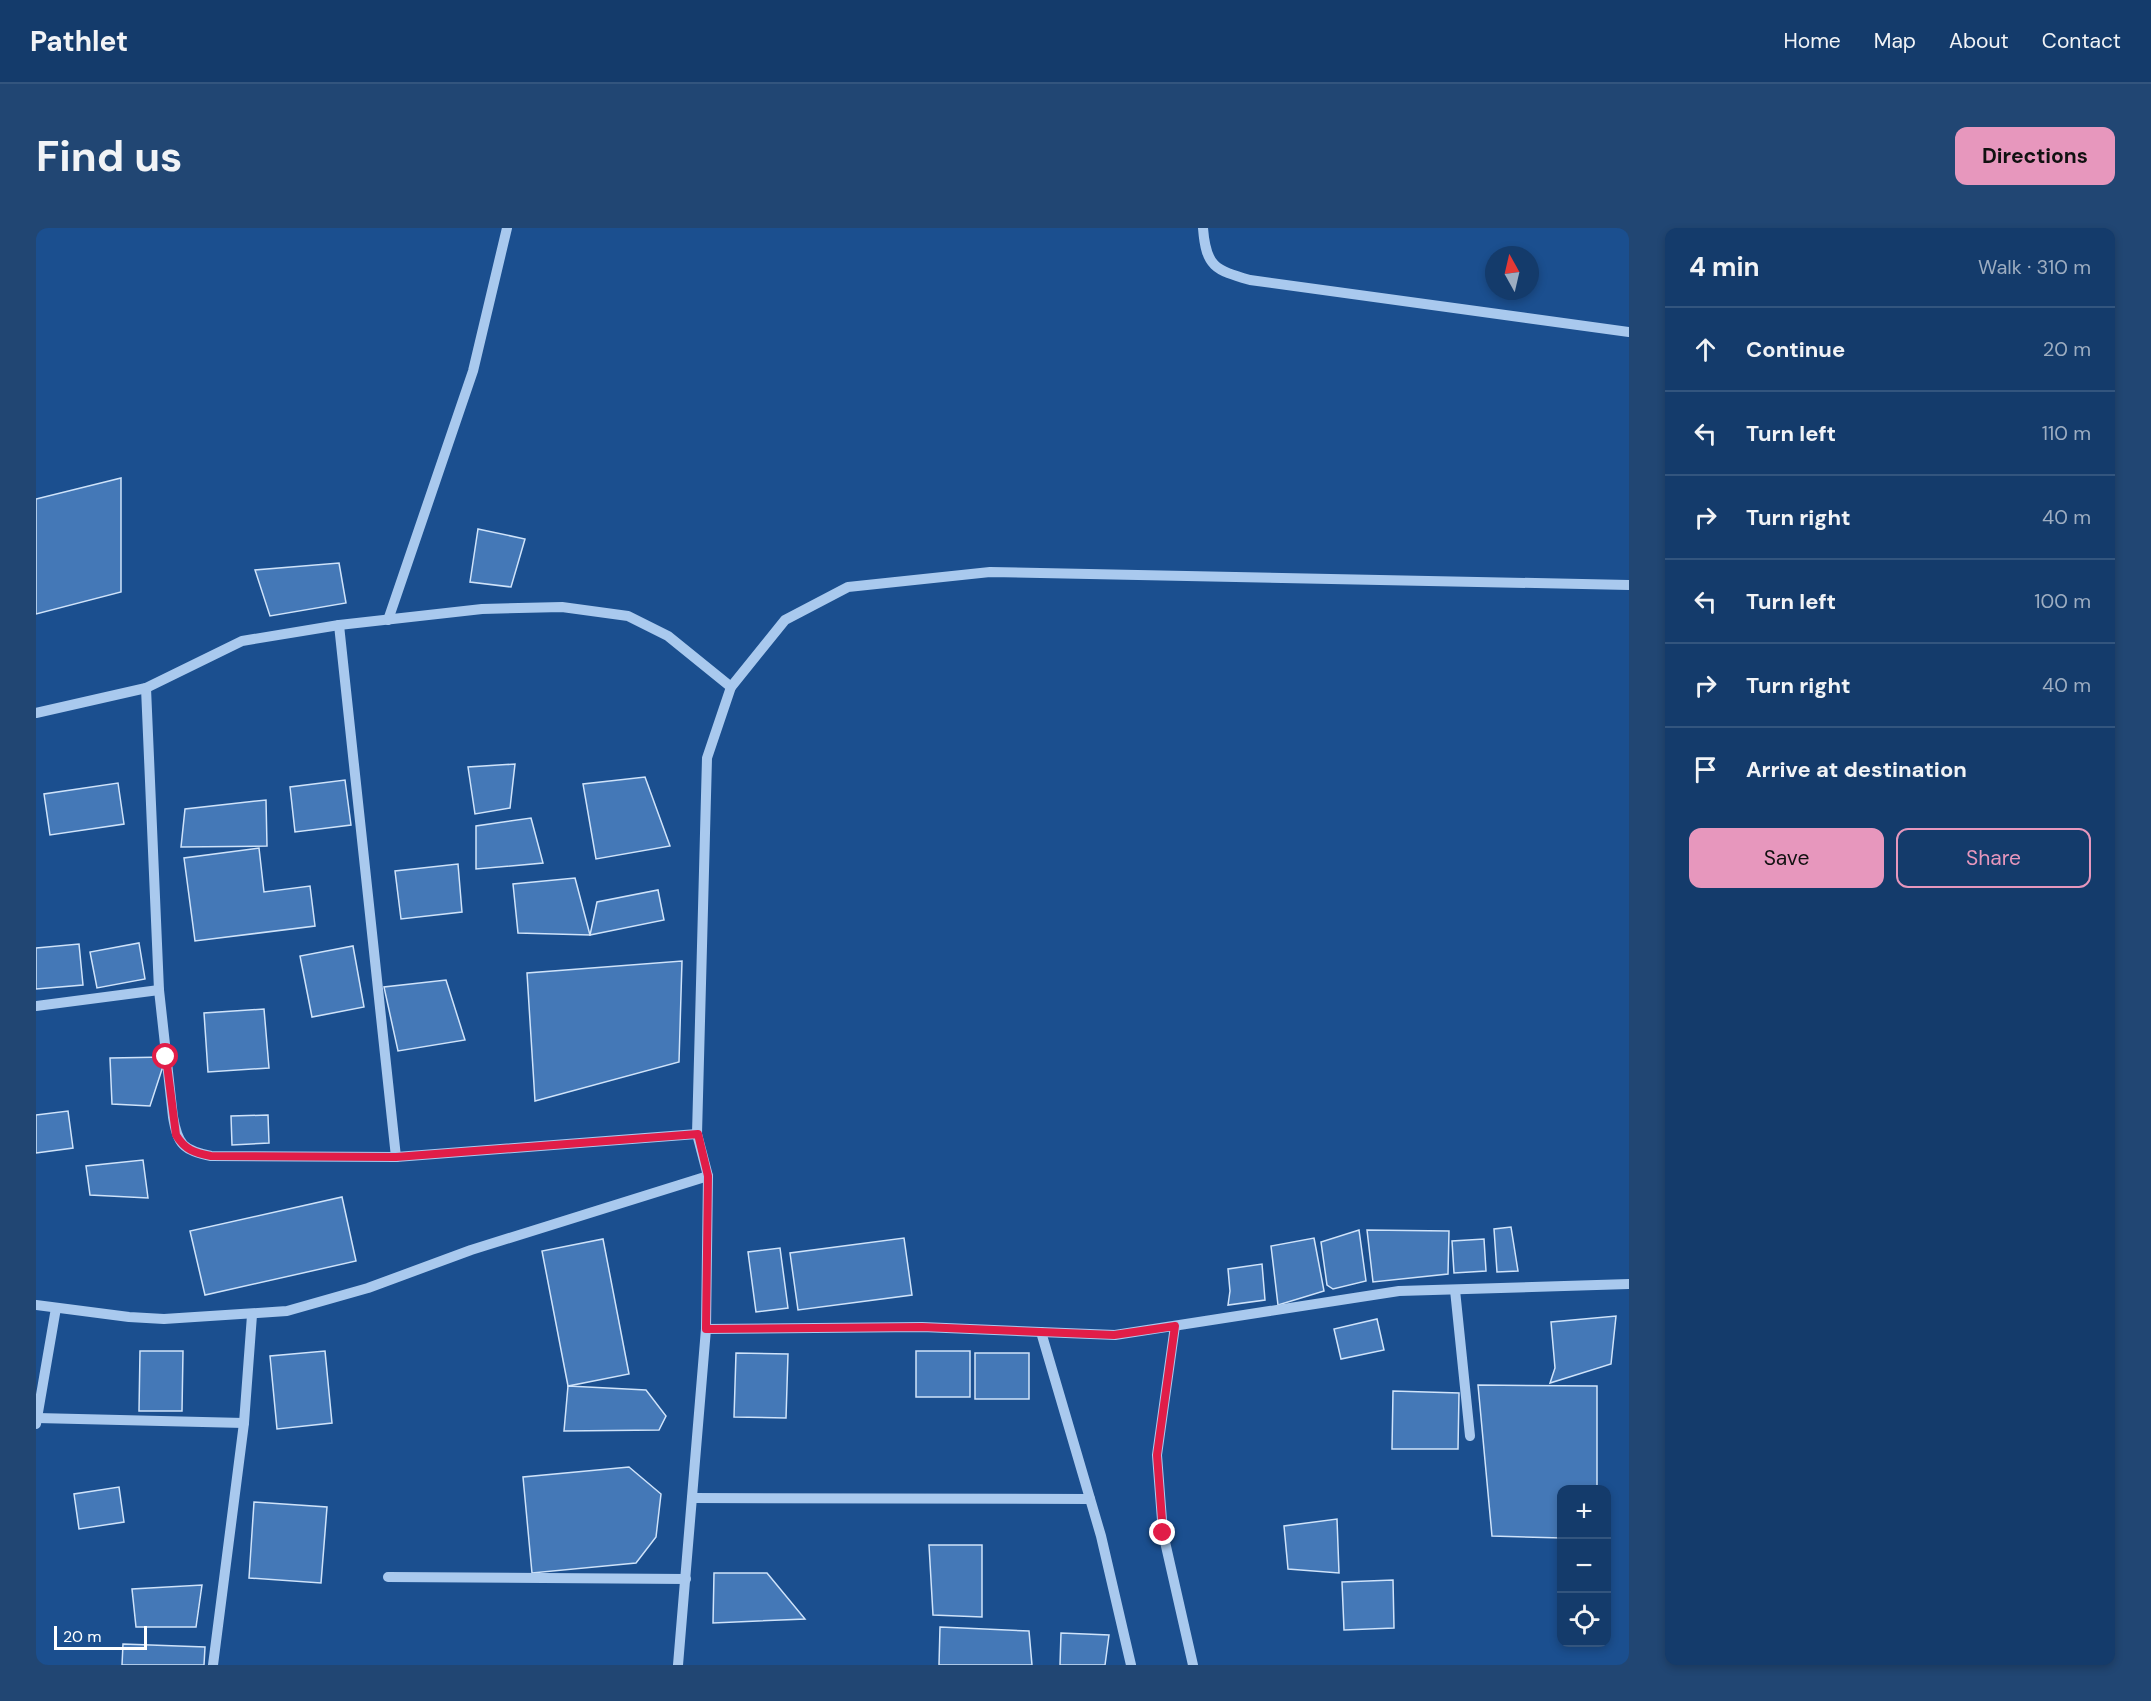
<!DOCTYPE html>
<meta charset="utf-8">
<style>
:root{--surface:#143b6b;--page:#214673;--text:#f1f3f6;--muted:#9dadc1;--line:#33557e;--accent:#e797bd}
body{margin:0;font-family:"DM Sans",sans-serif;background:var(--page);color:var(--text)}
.controls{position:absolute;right:18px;bottom:18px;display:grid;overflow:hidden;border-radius:12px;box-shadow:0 3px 9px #0003}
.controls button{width:54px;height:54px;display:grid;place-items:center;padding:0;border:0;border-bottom:2px solid var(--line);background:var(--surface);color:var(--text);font:30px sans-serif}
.compass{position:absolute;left:1449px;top:18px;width:54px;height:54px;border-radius:50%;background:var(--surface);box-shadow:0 3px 9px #0003;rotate:352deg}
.scale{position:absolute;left:18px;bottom:15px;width:93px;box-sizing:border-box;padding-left:6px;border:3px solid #fff;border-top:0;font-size:16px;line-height:21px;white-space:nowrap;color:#fff;-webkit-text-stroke:4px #1b4f8f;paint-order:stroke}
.stop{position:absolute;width:18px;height:18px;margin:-14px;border:4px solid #e11d48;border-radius:50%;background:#fff}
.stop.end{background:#e11d48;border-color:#fff;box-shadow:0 2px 6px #0008}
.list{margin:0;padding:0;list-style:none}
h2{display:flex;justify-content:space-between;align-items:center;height:78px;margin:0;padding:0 24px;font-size:26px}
h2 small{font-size:20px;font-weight:400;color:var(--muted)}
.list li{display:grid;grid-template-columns:39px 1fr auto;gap:18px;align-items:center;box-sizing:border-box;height:84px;padding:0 24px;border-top:2px solid var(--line)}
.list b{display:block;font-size:22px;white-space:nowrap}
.list em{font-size:20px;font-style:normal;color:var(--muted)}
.actions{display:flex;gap:12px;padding:18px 24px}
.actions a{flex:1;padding:14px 0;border:2px solid var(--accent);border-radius:12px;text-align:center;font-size:21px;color:var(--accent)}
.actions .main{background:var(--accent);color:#111}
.icon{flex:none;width:33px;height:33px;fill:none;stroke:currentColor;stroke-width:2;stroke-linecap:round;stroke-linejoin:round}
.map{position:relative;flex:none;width:1593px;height:1437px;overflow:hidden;border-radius:12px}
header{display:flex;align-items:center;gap:36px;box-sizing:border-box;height:84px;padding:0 30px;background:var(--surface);border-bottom:2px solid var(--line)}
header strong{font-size:28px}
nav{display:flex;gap:33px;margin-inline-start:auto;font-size:21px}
.intro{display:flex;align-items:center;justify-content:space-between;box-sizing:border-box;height:144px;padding:0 36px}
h1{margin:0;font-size:42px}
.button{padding:15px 27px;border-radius:12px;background:var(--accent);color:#111;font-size:21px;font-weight:700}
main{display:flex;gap:36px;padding:0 36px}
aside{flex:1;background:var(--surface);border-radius:12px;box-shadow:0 3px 9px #0003}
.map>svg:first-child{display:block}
.building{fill:#4478b7;stroke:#cfe3fa;stroke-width:1.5}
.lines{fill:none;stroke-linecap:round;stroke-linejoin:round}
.minor{stroke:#a9c9ee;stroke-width:10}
.route{stroke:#e11d48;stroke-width:8}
</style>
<header>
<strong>Pathlet</strong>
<nav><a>Home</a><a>Map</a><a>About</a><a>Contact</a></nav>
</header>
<div class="intro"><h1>Find us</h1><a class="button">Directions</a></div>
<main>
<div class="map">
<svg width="1593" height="1437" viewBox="0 0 1593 1437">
<rect width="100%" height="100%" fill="#1b4f8f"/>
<g class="building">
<path d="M85,250V364L0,386V271Z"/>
<path d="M442,301L489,311L475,359L434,354Z"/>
<path d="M303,335L310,375L234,388L219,342Z"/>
<path d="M479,536L474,580L439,586L432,539Z"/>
<path d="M609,549L634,618L560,631L547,556Z"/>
<path d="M309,552L315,597L259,604L254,559Z"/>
<path d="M82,555L88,596L14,607L8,566Z"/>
<path d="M230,572L231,618L145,619L149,581Z"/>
<path d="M495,590L507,635L440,641V598Z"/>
<path d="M223,620L228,664L274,658L279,698L159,713L148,630Z"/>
<path d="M422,636L426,684L365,691L359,643Z"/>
<path d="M539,650L554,707L482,705L477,656Z"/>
<path d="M622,662L628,692L554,707L561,674Z"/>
<path d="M103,715L109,751L61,760L54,724Z"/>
<path d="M43,716L47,757L0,761V720Z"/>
<path d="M317,718L328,779L276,789L264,728Z"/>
<path d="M646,733L643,834L499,873L491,745Z"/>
<path d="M410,752L429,812L362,823L348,759Z"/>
<path d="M228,781L233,840L172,844L168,785Z"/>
<path d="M130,829L114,878L76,876L74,830Z"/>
<path d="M32,883L37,920L0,925V887Z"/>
<path d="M232,887L233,915L196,917L195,888Z"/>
<path d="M107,932L112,970L54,967L50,938Z"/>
<path d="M306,969L320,1033L169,1067L154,1003Z"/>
<path d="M1475,999L1482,1043L1461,1044L1458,1001Z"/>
<path d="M1323,1002L1330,1053L1297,1061L1291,1057L1285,1014Z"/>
<path d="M1331,1002L1413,1003L1412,1046L1337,1054Z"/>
<path d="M868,1010L876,1067L762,1082L754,1025Z"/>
<path d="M1278,1010L1288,1063L1242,1077L1235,1018Z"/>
<path d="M567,1011L593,1146L532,1158L506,1023Z"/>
<path d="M1448,1011L1450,1043L1418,1045L1416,1013Z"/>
<path d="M744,1020L752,1080L720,1084L712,1024Z"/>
<path d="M1226,1036L1229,1072L1192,1077L1194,1063L1192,1041Z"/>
<path d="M1580,1088L1575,1136L1514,1155L1519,1140L1515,1094Z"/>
<path d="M1341,1091L1348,1122L1305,1131L1298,1101Z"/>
<path d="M104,1123H147L146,1183H103Z"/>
<path d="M289,1123L296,1195L241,1201L234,1128Z"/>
<rect x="880" y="1123" width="54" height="46"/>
<path d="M700,1125L752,1126L750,1190L698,1189Z"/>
<rect x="939" y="1125" width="54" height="46"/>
<path d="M1442,1157L1561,1158V1262H1526V1310L1456,1308Z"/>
<path d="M532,1158L610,1162L630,1188L623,1202L528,1203Z"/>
<path d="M1357,1163L1423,1165L1422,1221H1356Z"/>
<path d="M593,1239L625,1266L620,1309L600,1335L496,1345L487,1249Z"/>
<path d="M83,1259L88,1294L43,1301L38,1266Z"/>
<path d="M218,1274L291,1279L285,1355L213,1350Z"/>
<path d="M1301,1291L1303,1345L1252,1341L1248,1298Z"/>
<path d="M893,1317H946V1389L897,1387Z"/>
<path d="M678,1345H731L769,1391L677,1395Z"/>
<path d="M1357,1352L1358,1400L1308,1402L1306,1354Z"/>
<path d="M166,1357L160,1399H100L96,1361Z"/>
<path d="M904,1399L993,1403L996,1437H903Z"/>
<path d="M1025,1405L1073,1407L1069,1437H1024Z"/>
<path d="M87,1416L169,1419L168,1437H86Z"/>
</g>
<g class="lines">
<g class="minor">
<path d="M1167,0C1170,39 1179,42 1214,52L1593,104"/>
<path d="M352,392L437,143L471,0"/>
<path d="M303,397L360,929"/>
<path d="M110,460L123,762L137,889C142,917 147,922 175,928L360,929L661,906"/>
<path d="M0,485L110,460L206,413L303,397L446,381L526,379L592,388L632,408L695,459"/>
<path d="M0,778L123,762"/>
<path d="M1419,1062L1434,1208"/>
<path d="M0,1077L93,1089L128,1091L251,1083L332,1060L435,1022L672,948"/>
<path d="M1139,1098L1121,1227L1127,1305L1157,1437"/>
<path d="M670,1101L886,1099L1079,1107L1363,1063L1593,1056"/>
<path d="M1005,1104L1065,1308L1095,1437"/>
<path d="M1,1190L208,1195"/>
<path d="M0,1196L20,1080"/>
<path d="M656,1270L1054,1271"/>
<path d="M352,1349L650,1351"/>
<path d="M177,1437L208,1195L216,1087"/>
<path d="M642,1437L670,1101L672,948L661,906L671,530L695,459L749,392L812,359L954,344L1593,357"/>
</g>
</g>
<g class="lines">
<path class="route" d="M130,829L140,907C149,922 159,925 175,928L360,929L662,906L672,948L670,1101L886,1099L1078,1107L1139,1098L1121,1227L1127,1305"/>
</g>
</svg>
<div class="controls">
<button>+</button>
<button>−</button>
<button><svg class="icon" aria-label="locate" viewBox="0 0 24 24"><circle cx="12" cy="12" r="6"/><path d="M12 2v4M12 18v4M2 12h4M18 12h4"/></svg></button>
</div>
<svg class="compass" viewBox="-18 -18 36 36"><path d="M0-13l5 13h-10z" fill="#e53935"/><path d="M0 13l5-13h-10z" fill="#9dadc1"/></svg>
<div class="scale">20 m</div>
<div class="stop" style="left:130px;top:829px"></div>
<div class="stop end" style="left:1127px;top:1305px"></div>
</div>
<aside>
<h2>4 min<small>Walk · 310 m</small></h2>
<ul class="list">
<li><svg class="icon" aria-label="ahead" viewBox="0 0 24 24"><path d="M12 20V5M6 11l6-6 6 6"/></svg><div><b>Continue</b></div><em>20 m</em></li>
<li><svg class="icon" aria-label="left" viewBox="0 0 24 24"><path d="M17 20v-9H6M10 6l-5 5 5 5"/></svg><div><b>Turn left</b></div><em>110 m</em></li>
<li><svg class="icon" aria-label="right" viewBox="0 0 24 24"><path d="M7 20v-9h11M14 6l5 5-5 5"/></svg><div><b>Turn right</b></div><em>40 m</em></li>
<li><svg class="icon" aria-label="left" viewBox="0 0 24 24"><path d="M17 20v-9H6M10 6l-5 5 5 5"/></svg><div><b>Turn left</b></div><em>100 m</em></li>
<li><svg class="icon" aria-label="right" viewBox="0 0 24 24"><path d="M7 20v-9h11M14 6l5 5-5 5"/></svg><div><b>Turn right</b></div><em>40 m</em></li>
<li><svg class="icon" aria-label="arrive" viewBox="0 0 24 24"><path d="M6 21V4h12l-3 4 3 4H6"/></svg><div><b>Arrive at destination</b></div></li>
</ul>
<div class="actions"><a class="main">Save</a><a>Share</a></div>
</aside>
</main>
